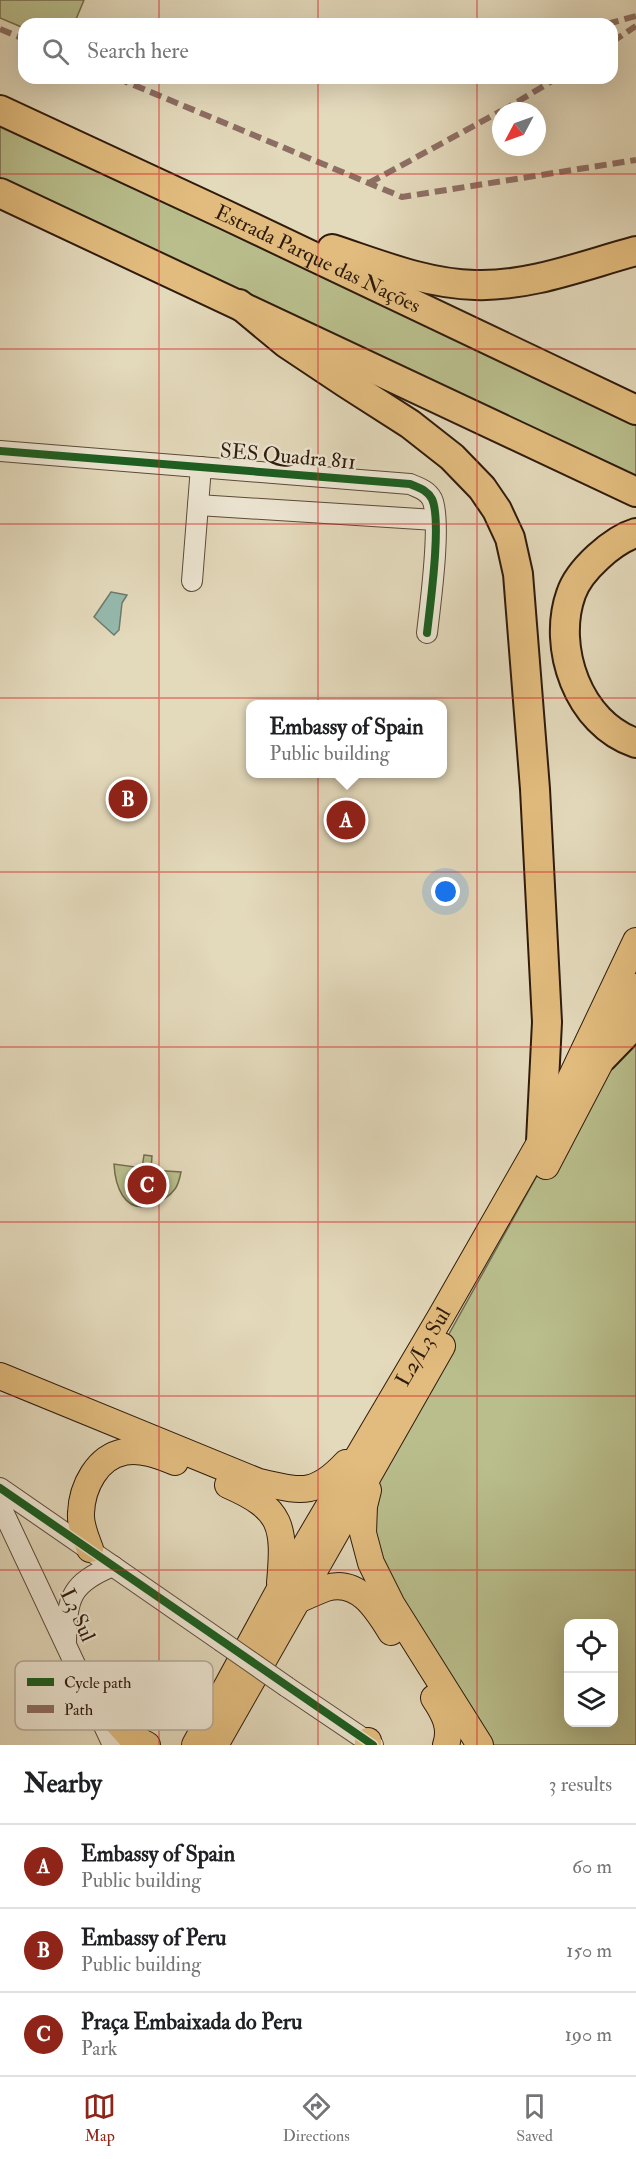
<!DOCTYPE html>
<meta charset="utf-8">
<style>
:root{--surface:#fff;--page:#f6f6f6;--text:#202124;--muted:#757577;--line:#e0e0e0;--accent:#8f2418}
body{margin:0;font-family:"IM FELL Double Pica",serif;background:var(--page);color:var(--text)}
.controls{position:absolute;right:18px;bottom:18px;display:grid;overflow:hidden;border-radius:12px;box-shadow:0 6px 24px #0002}
.controls button{width:54px;height:54px;display:grid;place-items:center;padding:0;border:0;border-bottom:2px solid var(--line);background:var(--surface);color:var(--text);font:30px sans-serif}
.compass{position:absolute;left:492px;top:102px;width:54px;height:54px;border-radius:50%;background:var(--surface);box-shadow:0 6px 24px #0002;rotate:229deg}
.you{position:absolute;left:446px;top:892px;width:21px;height:21px;margin:-15px;border:4px solid #fff;border-radius:50%;background:#1a73e8;box-shadow:0 0 0 9px #1a73e833}
.badge{display:grid;place-items:center;width:39px;height:39px;border-radius:50%;background:var(--accent);color:#fff;font-size:20px;font-weight:700}
.pin{position:absolute;translate:-50% -50%;border:3px solid #fff;box-shadow:0 2px 6px #0006}
.popup{position:absolute;left:246px;top:700px;width:201px;height:78px;box-sizing:border-box;display:grid;place-content:center;border-radius:12px;background:var(--surface);filter:drop-shadow(0 2px 4px #0005);font-size:20px;white-space:nowrap;color:var(--muted)}
.popup b{font-size:22px;color:var(--text)}
.popup::after{content:'';position:absolute;left:50%;top:100%;margin-left:-12px;border:12px solid transparent;border-top-color:var(--surface)}
.list{margin:0;padding:0;list-style:none}
h2{display:flex;justify-content:space-between;align-items:center;height:78px;margin:0;padding:0 24px;font-size:26px}
h2 small{font-size:20px;font-weight:400;color:var(--muted)}
.list li{display:grid;grid-template-columns:39px 1fr auto;gap:18px;align-items:center;box-sizing:border-box;height:84px;padding:0 24px;border-top:2px solid var(--line)}
.list b{display:block;font-size:22px;white-space:nowrap}
.list p{margin:0;font-size:20px;white-space:nowrap;color:var(--muted)}
.list em{font-size:20px;font-style:normal;color:var(--muted)}
.icon{flex:none;width:33px;height:33px;fill:none;stroke:currentColor;stroke-width:2;stroke-linecap:round;stroke-linejoin:round}
.map{position:relative;flex:none;width:636px;height:1745px;overflow:hidden}
.search{position:absolute;background:var(--surface);box-shadow:0 6px 24px #0002;left:18px;right:18px;top:18px;height:66px;display:flex;align-items:center;gap:15px;box-sizing:border-box;padding:0 21px;border-radius:18px;color:var(--muted);font-size:22px}
.sheet{height:330px;background:var(--surface)}
nav{display:flex;justify-content:space-around;align-items:center;box-sizing:border-box;height:84px;border-top:2px solid var(--line);background:var(--surface);font-size:16px;color:var(--muted)}
nav a{display:grid;justify-items:center;gap:3px}
nav .on{color:var(--accent)}
.map>svg:first-child{display:block}
.green{fill:#b9be8c;stroke:#746c4c;stroke-width:1.5;fill-rule:evenodd}
.water{fill:#95baae;stroke:#6c7a6d;stroke-width:1.5}
.lines{fill:none;stroke-linecap:round;stroke-linejoin:round}
.minor-casing{stroke:#5c4a38;stroke-width:22}
.major-casing{stroke:#2f1b0c;stroke-width:28}
.highway-casing{stroke:#2f1b0c;stroke-width:32}
.minor{stroke:#ede6d3;stroke-width:20}
.major{stroke:#e2bc7e;stroke-width:26}
.highway{stroke:#e2bc7e;stroke-width:28}
.minor-bridge-casing{stroke:#5c4a38;stroke-width:22;stroke-linecap:butt}
.minor-bridge{stroke:#ede6d3;stroke-width:20}
.quiet{stroke:#8d6e63;stroke-width:6;stroke-dasharray:12 6;stroke-linecap:butt}
.cycleway-casing{stroke:#ede6d3;stroke-width:11}
.cycleway{stroke:#1b5e20;stroke-width:8}
.grid{fill:none;stroke:#d62828;stroke-width:1.5;stroke-opacity:0.55}
.labels{text-anchor:middle;stroke-width:4.5;stroke-linejoin:round;paint-order:stroke}
.street-label{font-size:21px;fill:#2f1b0c;stroke:#ede6d3}
.key{fill:#ede6d3;stroke:#b4a997;stroke-width:1.5}
.key-label{font-size:16px;fill:#2f1b0c}
</style>
<div class="map">
<svg width="636" height="1745" viewBox="0 0 636 1745">
<rect width="100%" height="100%" fill="#e3d9bb"/>
<filter id="stains"><feTurbulence type="fractalNoise" baseFrequency=".00333" numOctaves="4"/><feColorMatrix values="0 0 0 0 .2 0 0 0 0 .09 0 0 0 0 .02 0 0 0 .5 -.17"/></filter>
<radialGradient id="worn" r=".72"><stop offset=".6" stop-color="#630" stop-opacity="0"/><stop offset="1" stop-color="#630" stop-opacity=".3"/></radialGradient>
<g class="green">
<path d="M0,0H84L74,24H24V28L0,18Z"/>
<path d="M0,123L636,420V477L0,179Z"/>
<path d="M636,1026V1745H488L374,1566L375,1467L603,1057ZM568,1624H614V1722H568Z"/>
<path d="M144,1155L152,1156L151,1170L181,1172C180,1177 178,1185 175,1189C169,1197 160,1202 151,1205C124,1214 115,1185 114,1164L142,1168Z"/>
</g>
<path class="water" d="M111,592L127,595L122,603L119,630L114,635L94,617Z"/>
<g class="lines">
<defs>
<g id="minor">
<path d="M0,451L410,484C419,488 427,490 432,499C442,521 430,606 427,633"/>
<path d="M198,505L435,520"/>
<path d="M192,581L201,467"/>
<path d="M0,1488L221,1641"/>
<path d="M0,1505L113,1745"/>
<path d="M66,1641C67,1597 71,1583 113,1566"/>
<path d="M287,1687L373,1745"/>
</g>
<g id="major">
<path d="M546,1166L603,1057L636,987"/>
<path d="M0,1376L259,1482C301,1491 314,1497 346,1463"/>
<path d="M228,1485C283,1509 285,1526 280,1583"/>
<path d="M368,1490L364,1506L363,1533L371,1563L392,1605L480,1745"/>
<path d="M90,1549C86,1538 80,1525 81,1513C82,1487 97,1457 124,1452C140,1448 160,1456 175,1462"/>
<path d="M300,1599C309,1595 318,1591 326,1588C358,1578 377,1609 391,1632"/>
<path d="M84,1685L130,1736L147,1745"/>
<path d="M434,1698C444,1713 452,1727 446,1745"/>
<path d="M368,1741V1745"/>
<path id="s1" d="M195,1745L280,1589L441,1316L541,1141L636,941"/>
<path d="M215,1745L442,1346"/>
</g>
<g id="highway">
<path id="s2" d="M0,110L226,215L636,410"/>
<path d="M0,193L636,492"/>
<path d="M332,249C378,264 426,284 475,285C529,287 584,265 636,251"/>
<path d="M239,304L286,343L346,383L410,424L452,457L482,488L497,510L510,538L518,574L535,789L547,1022L541,1141"/>
<path d="M636,533C613,540 579,570 571,594C552,647 578,724 636,743"/>
<path d="M603,1057L636,1023"/>
</g>
</defs>
<use href="#minor" class="minor-casing"/>
<use href="#major" class="major-casing"/>
<use href="#highway" class="highway-casing"/>
<use href="#minor" class="minor"/>
<use href="#major" class="major"/>
<use href="#highway" class="highway"/>
<defs>
<path id="minor-bridge" d="M221,1641L287,1687"/>
</defs>
<use href="#minor-bridge" class="minor-bridge-casing"/>
<use href="#minor-bridge" class="minor-bridge"/>
<g class="quiet">
<path d="M607,24L636,16"/>
<path d="M0,29L24,39"/>
<path d="M612,42L636,26"/>
<path d="M117,78L402,197L636,160"/>
<path d="M502,111L557,78"/>
<path d="M369,183L501,111"/>
</g>
<defs>
<g id="cycleway">
<path d="M0,451L410,484C419,488 427,490 432,499C442,521 430,606 427,633"/>
<path d="M0,1488L373,1745"/>
</g>
</defs>
<use href="#cycleway" class="cycleway-casing"/>
<use href="#cycleway" class="cycleway"/>
</g>
<path class="grid" d="M159,0V24M318,0V24M477,0V24M159,78V1745M318,78V1745M477,78V1745M0,174H636M0,349H636M0,524H636M0,698H636M0,872H636M0,1047H636M0,1222H636M0,1396H636M0,1570H636"/>
<g class="labels">
<g class="street-label">
<text dy="7" stroke="none"><textPath href="#s2" startOffset="351">Estrada Parque das Nações</textPath></text>
<text transform="translate(288 456) rotate(5)" y="7">SES Quadra 811</text>
<text dy="7" stroke="none"><textPath href="#s1" startOffset="459">L2/L3 Sul</textPath></text>
<text transform="translate(78 1615) rotate(65)" y="7">L3 Sul</text>
</g>
</g>
<rect x="15" y="1661" width="198" height="69" rx="9" class="key"/>
<rect x="27" y="1678" width="27" height="8" fill="#1b5e20"/>
<rect x="27" y="1705" width="27" height="8" fill="#8d6e63"/>
<g class="key-label">
<text x="64" y="1688">Cycle path</text>
<text x="64" y="1715">Path</text>
</g>
<rect width="100%" height="100%" filter="url(#stains)"/>
<rect width="100%" height="100%" fill="url(#worn)"/>
</svg>
<div class="controls">
<button><svg class="icon" aria-label="locate" viewBox="0 0 24 24"><circle cx="12" cy="12" r="6"/><path d="M12 2v4M12 18v4M2 12h4M18 12h4"/></svg></button>
<button><svg class="icon" aria-label="layers" viewBox="0 0 24 24"><path d="M12 4l9 5-9 5-9-5zM3 14l9 5 9-5"/></svg></button>
</div>
<svg class="compass" viewBox="-18 -18 36 36"><path d="M0-13l5 13h-10z" fill="#e53935"/><path d="M0 13l5-13h-10z" fill="#757577"/></svg>
<div class="you"></div>
<div class="pin badge" style="left:346px;top:820px">A</div>
<div class="popup"><b>Embassy of Spain</b>Public building</div>
<div class="pin badge" style="left:128px;top:799px">B</div>
<div class="pin badge" style="left:147px;top:1185px">C</div>
<div class="search"><svg class="icon" aria-label="search" viewBox="0 0 24 24"><circle cx="10" cy="10" r="6"/><path d="M15 15l6 6"/></svg>Search here</div>
</div>
<section class="sheet">
<h2>Nearby<small>3 results</small></h2>
<ul class="list">
<li><span class="badge">A</span><div><b>Embassy of Spain</b><p>Public building</p></div><em>60 m</em></li>
<li><span class="badge">B</span><div><b>Embassy of Peru</b><p>Public building</p></div><em>150 m</em></li>
<li><span class="badge">C</span><div><b>Praça Embaixada do Peru</b><p>Park</p></div><em>190 m</em></li>
</ul>
</section>
<nav>
<a class="on"><svg class="icon" aria-label="map" viewBox="0 0 24 24"><path d="M3 6l6-2 6 2 6-2v14l-6 2-6-2-6 2zM9 4v14M15 6v14"/></svg>Map</a>
<a><svg class="icon" aria-label="directions" viewBox="0 0 24 24"><path d="M12 3l9 9-9 9-9-9zM9 14v-3h6M13 9l2 2-2 2"/></svg>Directions</a>
<a><svg class="icon" aria-label="saved" viewBox="0 0 24 24"><path d="M7 4h10v16l-5-4-5 4z"/></svg>Saved</a>
</nav>
